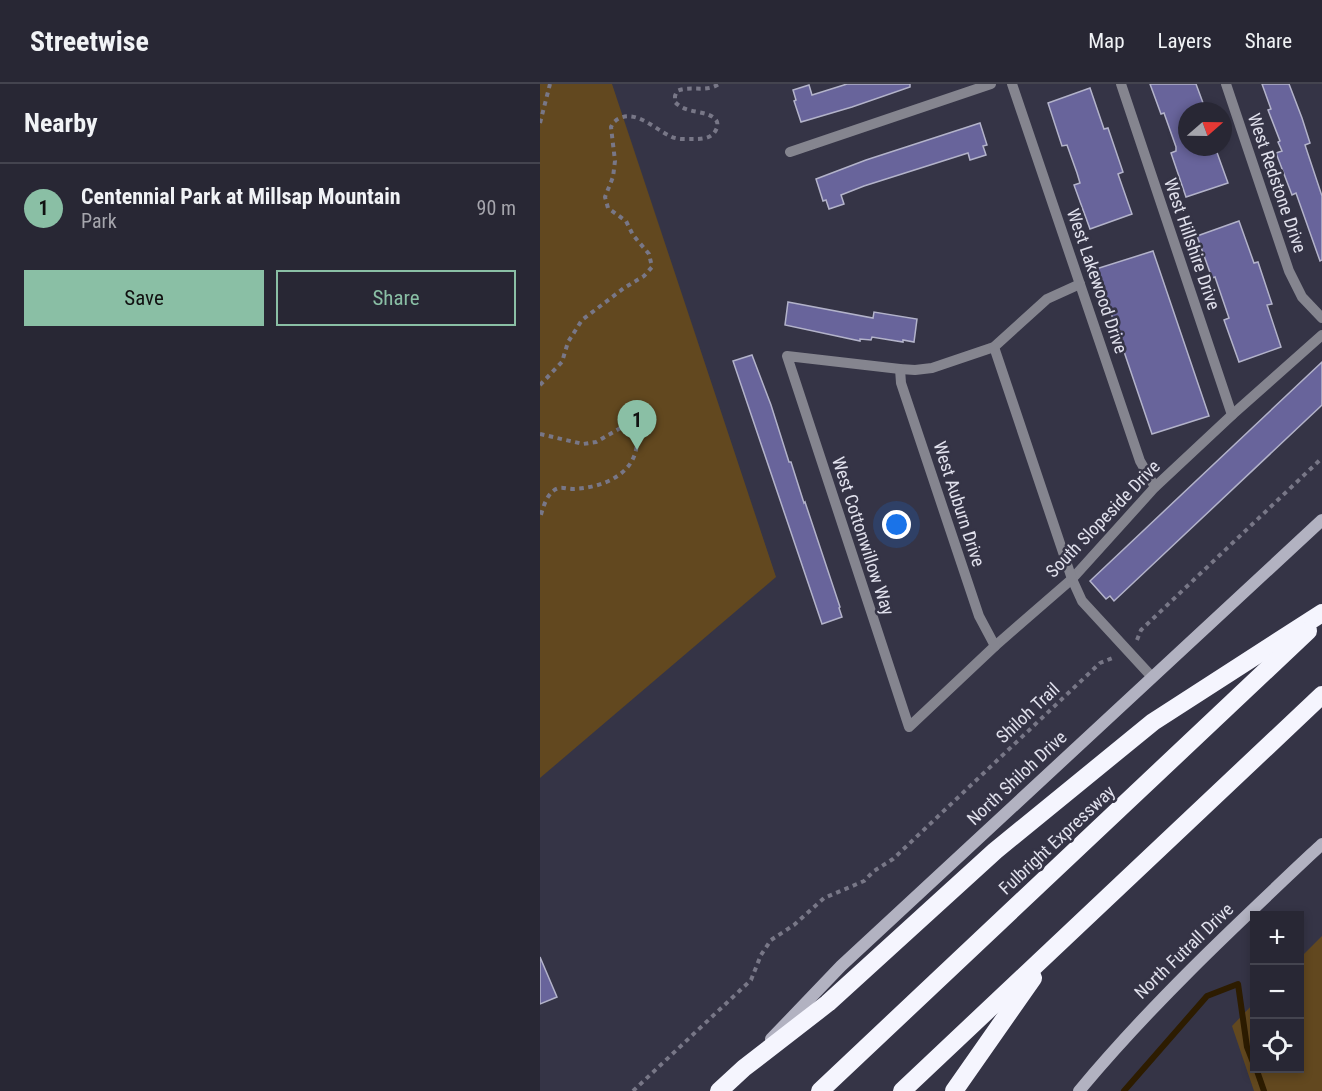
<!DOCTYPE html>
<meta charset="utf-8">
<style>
:root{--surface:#282734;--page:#302f3c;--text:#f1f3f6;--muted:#a5a5ac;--line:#44444f;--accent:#8abfa5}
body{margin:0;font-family:"Roboto Condensed",sans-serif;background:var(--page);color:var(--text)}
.controls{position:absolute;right:18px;bottom:18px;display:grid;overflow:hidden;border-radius:0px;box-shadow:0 3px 9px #0003}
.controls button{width:54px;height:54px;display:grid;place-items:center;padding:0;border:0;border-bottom:2px solid var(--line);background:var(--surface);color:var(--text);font:30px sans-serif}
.compass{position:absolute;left:638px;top:18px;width:54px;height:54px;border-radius:50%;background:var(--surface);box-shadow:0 3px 9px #0003;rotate:70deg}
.you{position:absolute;left:357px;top:441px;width:21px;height:21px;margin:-15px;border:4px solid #fff;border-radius:50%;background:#1a73e8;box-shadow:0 0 0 9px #1a73e833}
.badge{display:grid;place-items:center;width:39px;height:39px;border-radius:50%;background:var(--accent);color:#111;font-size:20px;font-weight:700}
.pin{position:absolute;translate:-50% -50px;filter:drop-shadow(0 2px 3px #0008)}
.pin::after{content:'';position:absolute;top:32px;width:21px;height:18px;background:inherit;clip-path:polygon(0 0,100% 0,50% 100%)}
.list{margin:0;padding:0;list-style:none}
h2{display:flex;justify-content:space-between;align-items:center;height:78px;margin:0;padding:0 24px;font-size:26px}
h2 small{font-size:20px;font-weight:400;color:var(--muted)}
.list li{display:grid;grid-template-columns:39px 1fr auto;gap:18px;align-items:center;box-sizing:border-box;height:90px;padding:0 24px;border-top:2px solid var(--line)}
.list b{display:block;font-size:22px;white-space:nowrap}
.list p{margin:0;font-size:20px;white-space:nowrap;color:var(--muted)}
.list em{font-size:20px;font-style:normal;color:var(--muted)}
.actions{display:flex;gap:12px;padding:18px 24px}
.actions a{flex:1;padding:14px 0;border:2px solid var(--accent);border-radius:0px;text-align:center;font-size:21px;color:var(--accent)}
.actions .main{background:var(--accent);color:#111}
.icon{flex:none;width:33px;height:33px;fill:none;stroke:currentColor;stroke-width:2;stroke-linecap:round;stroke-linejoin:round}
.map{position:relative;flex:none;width:782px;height:1007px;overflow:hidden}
header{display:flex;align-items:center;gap:36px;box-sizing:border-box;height:84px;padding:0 30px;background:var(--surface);border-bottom:2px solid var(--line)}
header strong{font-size:28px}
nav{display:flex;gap:33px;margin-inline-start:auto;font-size:21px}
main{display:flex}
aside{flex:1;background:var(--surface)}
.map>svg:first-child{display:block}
.green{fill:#62481f}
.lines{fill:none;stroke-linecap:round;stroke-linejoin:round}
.stream{stroke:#2d1c00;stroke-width:6}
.building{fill:#68649b;stroke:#b3b3ca;stroke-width:1.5}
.path{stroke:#787787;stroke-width:4;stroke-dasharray:4.5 4.5;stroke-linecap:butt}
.lane{stroke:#85858f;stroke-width:10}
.secondary{stroke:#b2b2c1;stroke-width:12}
.highway{stroke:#f5f5fe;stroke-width:18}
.labels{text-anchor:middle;stroke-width:5;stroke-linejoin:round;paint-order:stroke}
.street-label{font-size:18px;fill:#e1e1ed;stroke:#353446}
</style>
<header>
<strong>Streetwise</strong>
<nav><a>Map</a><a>Layers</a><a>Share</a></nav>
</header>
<main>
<aside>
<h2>Nearby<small></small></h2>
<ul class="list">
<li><span class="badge">1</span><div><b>Centennial Park at Millsap Mountain</b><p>Park</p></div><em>90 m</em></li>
</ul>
<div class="actions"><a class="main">Save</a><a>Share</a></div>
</aside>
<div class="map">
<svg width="782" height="1007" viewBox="0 0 782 1007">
<rect width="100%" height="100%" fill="#353446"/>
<g class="green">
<path d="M0,0H72L236,493L0,694Z"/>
<path d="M782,852V1007H714L692,942L714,919V984H760V874Z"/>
</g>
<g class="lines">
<g class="stream">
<path d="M716,984L724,1007"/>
<path d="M584,1007L667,912L698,900L707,963L714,981"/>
</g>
</g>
<g class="building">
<path d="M307,0H370V3L312,23L261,38L254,17L256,16L253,6L269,1L272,11Z"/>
<path d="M610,0H656L666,27H647V63H675L688,99L646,113L631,69L636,67V63L624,29L621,30Z"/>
<path d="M722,0H749L762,34L770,59L765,61L782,112V176L780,177L756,109L752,111L736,69L742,67L738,58L740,57L728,26L731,25Z"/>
<path d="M550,4L564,45L568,44L583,88L578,90L592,130L550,145L534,101L540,99L537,89L527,61L522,62L508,19Z"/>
<path d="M440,39L447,61L443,62L446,71L430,76L428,69L324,102L301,111L304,120L289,125L286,116L283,117L276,95L326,76Z"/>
<path d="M699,137L714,179L718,178L732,220L727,221L741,263L699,278L684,236L689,234L675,193L672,194L657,152Z"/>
<path d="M613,167L669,332L612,350L556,185Z"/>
<path d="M248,218L333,234L334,228L377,235L374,258L363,256V258L332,253L331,256L320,255V257L245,241Z"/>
<path d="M212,271L231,321L249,378H251L264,419L265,418L300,523L299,524L302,533L282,540L193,277Z"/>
<path d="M782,278V321L574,517L570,512L566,515L550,497Z"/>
<path d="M0,873L17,913L0,920Z"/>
</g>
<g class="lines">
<g class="path">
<path d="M0,39L10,0"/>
<path d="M0,301L22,278L28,258L42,236L84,204L104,192L112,183L109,170L93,151L86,137L68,124L65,113L73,93L75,77L71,43L73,39C91,21 113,44 130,52C137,56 146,55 153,55C160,55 169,55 174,49C177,45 179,40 176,36C167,25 147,31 135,18V12L137,7C151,1 165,9 179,0"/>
<path d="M0,350L43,360L56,358L84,342C92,343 97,349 97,358C96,391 61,404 33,405C28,405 23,403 19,404C7,407 3,424 0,434"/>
<path d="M597,556L601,546L782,374"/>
<path d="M93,1007L211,896L221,871L231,856L254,841L284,814L324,797L334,787L353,775L560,579L575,573"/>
</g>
<g class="lane">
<path d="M472,0L600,377L615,403"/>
<path d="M581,0L692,331"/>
<path d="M686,0L749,187L762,213L782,234"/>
<path d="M250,68L451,0"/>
<path d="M540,200L507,215L454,263L392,284L375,286L360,285L247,272L369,643L455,562L532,495L615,403L692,331L782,251"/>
<path d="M454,263L532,495L542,517L612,593"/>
<path d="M360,285L361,299L439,532L455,562"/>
</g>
<g class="secondary">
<path d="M231,955L301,882L782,436"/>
<path d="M539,1007C613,918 698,839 782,760"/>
</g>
<g class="highway">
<path d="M179,1007L204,984L288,919L455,767L613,638L782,529"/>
<path d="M280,1007L768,547"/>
<path d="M362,1007L782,611"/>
<path d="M414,1007L493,894"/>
</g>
</g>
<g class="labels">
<g class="street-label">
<text transform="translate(737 99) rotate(71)" y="6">West Redstone Drive</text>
<text transform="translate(652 160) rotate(71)" y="6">West Hillshire Drive</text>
<text transform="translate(557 197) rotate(71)" y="6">West Lakewood Drive</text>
<text transform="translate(419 420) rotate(72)" y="6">West Auburn Drive</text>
<text transform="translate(563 435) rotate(-46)" y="6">South Slopeside Drive</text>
<text transform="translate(323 452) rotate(72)" y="6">West Cottonwillow Way</text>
<text transform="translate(488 629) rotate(-43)" y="6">Shiloh Trail</text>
<text transform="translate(477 694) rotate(-43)" y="6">North Shiloh Drive</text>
<text transform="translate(517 756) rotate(-43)" y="6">Fulbright Expressway</text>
<text transform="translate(644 867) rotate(-44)" y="6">North Futrall Drive</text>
</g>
</g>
</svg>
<div class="controls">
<button>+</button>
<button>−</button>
<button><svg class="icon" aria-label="locate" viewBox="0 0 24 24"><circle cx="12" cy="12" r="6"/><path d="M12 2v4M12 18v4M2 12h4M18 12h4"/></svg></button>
</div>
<svg class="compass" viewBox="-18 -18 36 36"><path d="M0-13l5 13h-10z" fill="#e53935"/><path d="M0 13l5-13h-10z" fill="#a5a5ac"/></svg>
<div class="you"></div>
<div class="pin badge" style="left:97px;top:366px">1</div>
</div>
</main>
